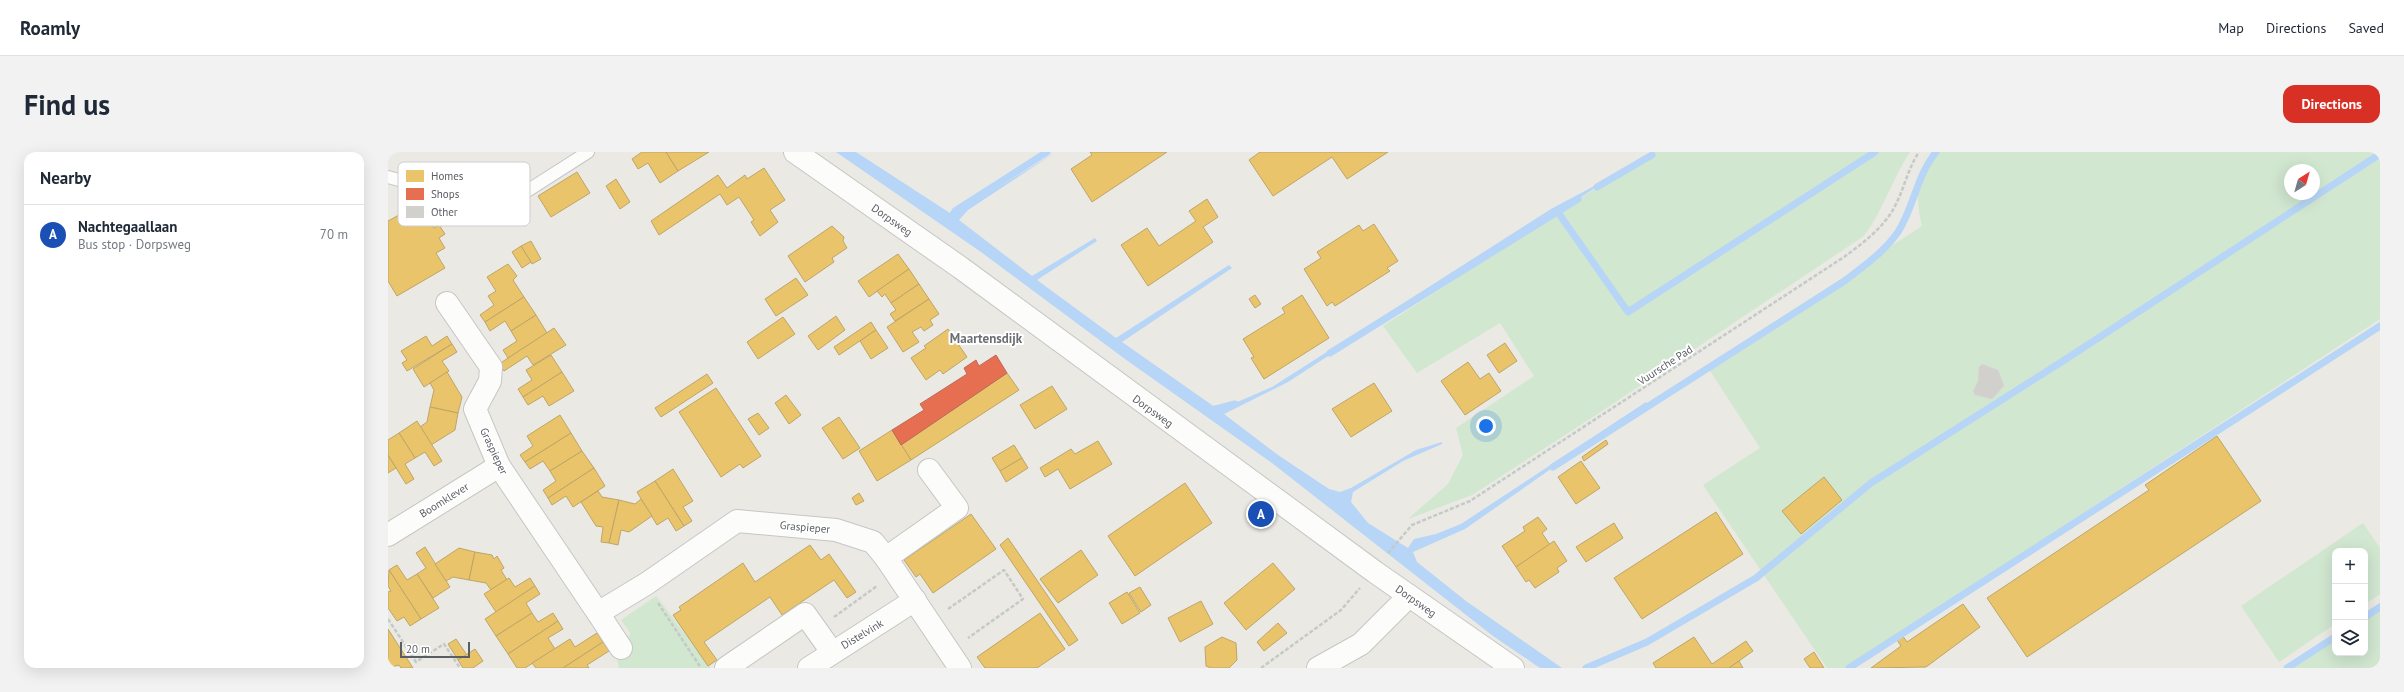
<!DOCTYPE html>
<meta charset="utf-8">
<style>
:root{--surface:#fff;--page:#f2f2f3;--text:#1f2937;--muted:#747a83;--line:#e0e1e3;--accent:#d93025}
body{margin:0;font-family:"PT Sans",sans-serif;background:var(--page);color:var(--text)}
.controls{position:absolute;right:12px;bottom:12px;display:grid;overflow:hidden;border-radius:8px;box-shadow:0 4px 16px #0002}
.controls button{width:36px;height:36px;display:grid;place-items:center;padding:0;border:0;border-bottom:1px solid var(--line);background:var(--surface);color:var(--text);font:20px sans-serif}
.compass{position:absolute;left:1896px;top:12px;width:36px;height:36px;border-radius:50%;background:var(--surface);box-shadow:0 4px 16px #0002;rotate:37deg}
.scale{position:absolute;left:12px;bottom:10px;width:70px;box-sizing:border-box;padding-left:4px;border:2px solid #5a5d62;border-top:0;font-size:11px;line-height:14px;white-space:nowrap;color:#5a5d62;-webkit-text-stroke:3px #fff;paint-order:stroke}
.you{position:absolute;left:1098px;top:274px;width:14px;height:14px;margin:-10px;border:3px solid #fff;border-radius:50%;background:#1a73e8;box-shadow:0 0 0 6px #1a73e833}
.badge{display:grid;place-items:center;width:26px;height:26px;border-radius:50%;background:var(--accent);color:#fff;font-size:13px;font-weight:700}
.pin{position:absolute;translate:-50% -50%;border:2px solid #fff;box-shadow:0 1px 4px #0006}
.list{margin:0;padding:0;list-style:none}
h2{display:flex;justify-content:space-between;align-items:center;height:52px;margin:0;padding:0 16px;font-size:17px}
h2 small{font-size:13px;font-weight:400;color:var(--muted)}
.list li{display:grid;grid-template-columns:26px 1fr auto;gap:12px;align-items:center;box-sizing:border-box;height:60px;padding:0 16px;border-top:1px solid var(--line)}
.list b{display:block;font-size:15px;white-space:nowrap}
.list p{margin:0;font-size:13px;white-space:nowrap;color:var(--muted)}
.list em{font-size:13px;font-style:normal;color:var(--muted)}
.icon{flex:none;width:22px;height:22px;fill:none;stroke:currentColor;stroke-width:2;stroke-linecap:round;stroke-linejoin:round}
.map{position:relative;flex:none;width:1992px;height:516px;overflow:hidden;border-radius:12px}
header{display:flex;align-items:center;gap:24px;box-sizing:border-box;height:56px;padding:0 20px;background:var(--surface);border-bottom:1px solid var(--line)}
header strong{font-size:19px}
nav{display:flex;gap:22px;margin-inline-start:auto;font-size:14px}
.intro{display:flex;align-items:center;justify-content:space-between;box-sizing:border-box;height:96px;padding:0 24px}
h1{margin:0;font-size:28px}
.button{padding:10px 18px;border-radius:12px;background:var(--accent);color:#fff;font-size:14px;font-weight:700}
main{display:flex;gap:24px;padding:0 24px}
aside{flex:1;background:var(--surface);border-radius:12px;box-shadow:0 4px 16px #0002}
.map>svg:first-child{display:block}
.green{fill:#d1e7d0;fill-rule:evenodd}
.water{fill:#b6d5f7}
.homes{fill:#e9c46a;stroke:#bea568}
.shops{fill:#e76f51;stroke:#bd6a56}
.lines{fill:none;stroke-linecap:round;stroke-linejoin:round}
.stream{stroke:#b6d5f7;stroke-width:7}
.building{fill:#d1d0cd;stroke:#d9d8d3}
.service-casing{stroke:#c6c6c5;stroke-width:14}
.minor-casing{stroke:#c6c6c5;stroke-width:24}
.tertiary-casing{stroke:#c6c6c5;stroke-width:24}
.path{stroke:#c4cac7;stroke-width:2.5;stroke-dasharray:4 2;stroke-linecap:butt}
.service{stroke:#fcfcfb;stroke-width:12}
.minor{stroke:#fcfcfb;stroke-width:22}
.tertiary{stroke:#fcfcfb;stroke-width:22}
.labels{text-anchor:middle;stroke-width:4;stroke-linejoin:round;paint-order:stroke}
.street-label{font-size:11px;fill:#5a5d62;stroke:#fff}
.quarter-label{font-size:13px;font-weight:bold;fill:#6b6f74;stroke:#fff}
.key{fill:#fff;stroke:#ceced0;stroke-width:1}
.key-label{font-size:11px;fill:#5a5d62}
</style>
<header>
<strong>Roamly</strong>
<nav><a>Map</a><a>Directions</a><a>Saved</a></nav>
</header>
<div class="intro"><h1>Find us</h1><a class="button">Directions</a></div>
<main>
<aside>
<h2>Nearby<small></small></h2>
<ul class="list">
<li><span class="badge" style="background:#1a4fb4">A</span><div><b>Nachtegaallaan</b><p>Bus stop · Dorpsweg</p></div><em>70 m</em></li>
</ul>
</aside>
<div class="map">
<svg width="1992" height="516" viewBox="0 0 1992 516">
<rect width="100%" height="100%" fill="#eae9e4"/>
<g class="green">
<path d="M1264,0H1522C1504,27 1496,57 1476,84L1211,261L1084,343L1020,367L1060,332L1075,303L1068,276L1146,224L1112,171L1029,221L995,174Z"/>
<path d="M1550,0H1992V167L1458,516H1439L1315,333L1372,296L1319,214L1534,74C1526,38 1529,31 1550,0ZM1902,18H1926V42H1902Z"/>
<path d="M1975,371L1992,396V442L1977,452V399H1947V472L1891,510L1853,454Z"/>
<path d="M268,444L323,516H231L227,496L243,482L233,468Z"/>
<path d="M1992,456V516H1900L1947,485V501H1977V466Z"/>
</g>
<path class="water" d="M448,0H468L565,63L668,0L580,58L571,68L644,124L707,86L709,89L649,128L728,186L841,113L844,116L734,190L831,258L884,235L1163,57L1225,24L1192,46L1164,59L900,230L836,262L890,303L941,337L952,340L963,336L1028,298L1054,290V292L1015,309L965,340L963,350L980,371L1020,396L1026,387L1048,382L1073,372L1258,250L1259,253L1223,275L1077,377L1025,400L1029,410L1078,449L1174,516H1152L1105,484L884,311L737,207L593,100Z"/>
<g class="homes">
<path d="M254,0H278L290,19L272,31L260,11L250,17L244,7Z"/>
<path d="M278,0H321L290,19Z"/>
<path d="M702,0H779L704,50L683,17L704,3Z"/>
<path d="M872,0H1000L959,27L944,5L885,44L861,8Z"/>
<path d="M376,16L397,48L382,58L390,70L372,84L363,70L366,68L351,45L339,53L332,42L271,83L263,69L330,23L339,36L357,23L359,27Z"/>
<path d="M189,20L202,41L163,65L150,44Z"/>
<path d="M228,27L242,50L232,57L218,34Z"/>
<path d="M819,47L830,65L815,75L825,90L760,134L733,93L759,76L771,94L808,69L801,59Z"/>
<path d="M22,57L31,72L40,67L46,76L51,73L57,82L51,86L57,96L48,101L57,116L9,144L0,129V69Z"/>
<path d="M986,72L1010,109L999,116L1002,119L947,154L944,150L939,154L916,117L933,106L929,100L971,73L975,79Z"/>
<path d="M444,74L456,85L455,89L459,96L444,106L446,110L417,130L400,104Z"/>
<path d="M143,89L153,107L144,112L133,94Z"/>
<path d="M133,94L143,110L134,116L124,100Z"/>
<path d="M510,102L521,117L481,145L470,129Z"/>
<path d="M120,112L129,124L125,128L136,145L97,170L92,163L106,153L100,144L108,139L99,125Z"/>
<path d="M521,117L531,132L503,151L497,142L494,145L489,139Z"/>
<path d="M408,126L420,143L388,164L377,147Z"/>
<path d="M531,132L541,147L507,169L502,162L508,158L503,151Z"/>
<path d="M867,143L873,152L867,156L861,147Z"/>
<path d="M914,143L941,186L876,227L863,206L866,205L855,187L897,161L894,156Z"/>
<path d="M136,145L148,163L123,179L117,169L102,179L97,170Z"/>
<path d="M541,147L551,162L542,168L545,173L536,179L533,175L524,180L531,190L515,200L499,175Z"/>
<path d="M148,163L159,181L120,206L115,198L129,189L123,179Z"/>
<path d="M448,164L457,178L430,198L420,184Z"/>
<path d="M395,165L407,182L370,207L359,190Z"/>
<path d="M483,170L488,178L451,203L446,195Z"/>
<path d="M166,176L178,193L145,213L139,204L116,219L111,212Z"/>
<path d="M560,177L579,205L555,222L552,218L538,228L523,206L538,196L536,194Z"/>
<path d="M488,178L500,196L483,207L472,189Z"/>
<path d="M38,184L44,194L59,184L64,192L19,219L14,211L19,208L13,199Z"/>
<path d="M1117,191L1129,209L1111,221L1099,203Z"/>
<path d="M64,192L69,200L54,209L61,219L36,235L25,217Z"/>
<path d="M163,203L174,220L135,245L130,237L144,228L138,218Z"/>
<path d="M1080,210L1092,227L1101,221L1113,239L1077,263L1053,229Z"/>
<path d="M59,220L74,245L70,261L42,255L46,238L42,231Z"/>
<path d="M174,220L186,239L161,254L155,244L140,253L135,245Z"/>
<path d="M619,221L631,238L523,308L513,293Z"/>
<path d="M319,222L325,231L273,265L267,256Z"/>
<path d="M986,231L1004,259L963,285L944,257Z"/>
<path d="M664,234L679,257L647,277L632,253Z"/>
<path d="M328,236L373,304L355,316L352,312L333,325L291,260Z"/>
<path d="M398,243L413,263L401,272L387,251Z"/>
<path d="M42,255L70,261L67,278L43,293L32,275L39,270Z"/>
<path d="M370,261L381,276L371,283L360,267Z"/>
<path d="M172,263L183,281L137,310L132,303L145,294L139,284Z"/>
<path d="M451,265L472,296L455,307L434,276Z"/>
<path d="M29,269L54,309L46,314L37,300L27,306L11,281Z"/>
<path d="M504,278L523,308L489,329L471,299Z"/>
<path d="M11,281L27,306L17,312L26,327L18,332L0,303V288Z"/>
<path d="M183,281L194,299L162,319L155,309L142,317L137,310Z"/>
<path d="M1829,284L1873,349L1639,505L1599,446L1761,338L1757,333Z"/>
<path d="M1218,288L1220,292L1196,309L1194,305Z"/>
<path d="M710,289L724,312L682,337L670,317L657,325L652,316L683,297L687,302Z"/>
<path d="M626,293L634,306L612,319L604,306Z"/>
<path d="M194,299L206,316L160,346L155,338L168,329L162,319Z"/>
<path d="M0,303L8,316L0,321Z"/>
<path d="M634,306L640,316L618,330L612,319Z"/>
<path d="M1193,309L1212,336L1188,352L1170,325Z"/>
<path d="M206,316L217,334L185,355L178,344L164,353L160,346Z"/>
<path d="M285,317L305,349L295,355L304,369L296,374L267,329Z"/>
<path d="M1436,325L1454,348L1413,382L1394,359Z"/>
<path d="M267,329L296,374L288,379L280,366L269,373L249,340Z"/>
<path d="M797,331L824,371L747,424L720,384Z"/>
<path d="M210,339L214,345L231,348L221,391L213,390L215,375L208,374L193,350Z"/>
<path d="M471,341L476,349L468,353L464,346Z"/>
<path d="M253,347L264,364L241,380L233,378L230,393L221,391L231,348L247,352Z"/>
<path d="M1328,360L1355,402L1254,467L1226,426Z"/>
<path d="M583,362L608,397L545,441L532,422L528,425L516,408Z"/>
<path d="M1150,365L1159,377L1154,381L1162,393L1128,415L1114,394L1137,379L1135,375Z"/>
<path d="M1226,371L1235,386L1198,410L1188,395Z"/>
<path d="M620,386L690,488L681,494L612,393Z"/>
<path d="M1166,389L1179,409L1169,416L1171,420L1147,436L1141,428L1138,430L1128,415Z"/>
<path d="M422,393L433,408L441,402L468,440L459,446L446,428L394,463L382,445L316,490L329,508L320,514L285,463L293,458L291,455L355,411L367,430Z"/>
<path d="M37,395L62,435L45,446L29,422L38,416L28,401Z"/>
<path d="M71,396L87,400L81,428L65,425L58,429L47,412Z"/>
<path d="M693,398L710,423L670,451L652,427Z"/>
<path d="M87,400L104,403L106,407L109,404L116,416L113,418L119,428L103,438L98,431L81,428Z"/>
<path d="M885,411L907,437L858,478L836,451Z"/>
<path d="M9,413L19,428L29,422L51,456L33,467L1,418Z"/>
<path d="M1,418L33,467L22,474L16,465L9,469L0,456V440L3,439L0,434Z"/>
<path d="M121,426L127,435L142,426L147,434L108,460L96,442Z"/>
<path d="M147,434L152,442L138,451L144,461L108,484L97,467Z"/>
<path d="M752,435L763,453L753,460L741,441Z"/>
<path d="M739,440L752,461L734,472L721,451Z"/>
<path d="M813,449L825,472L792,490L780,466Z"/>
<path d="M1575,452L1592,475L1538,515L1483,516L1513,494L1509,488L1514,483L1519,490Z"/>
<path d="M144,461L150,470L165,461L170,469L120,502L108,484Z"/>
<path d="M652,461L677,497L649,516H597L589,505Z"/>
<path d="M170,469L175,477L160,486L167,497L137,516H129L120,502Z"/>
<path d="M890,471L899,481L876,499L869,490Z"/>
<path d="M0,477L25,516H13L11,513L0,516Z"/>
<path d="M209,481L215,490L175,516H148L144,511L182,487L187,495Z"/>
<path d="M834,485L848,491L849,508L841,516H823L818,514L817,495Z"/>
<path d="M1306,485L1324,512L1358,489L1365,499L1341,516H1268L1265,511Z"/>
<path d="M68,487L79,503L70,508L60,492Z"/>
<path d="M215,490L221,499L199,513L201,516H175Z"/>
<path d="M87,497L95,509L85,516H75L70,508Z"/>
<path d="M1426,500L1436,516H1422L1416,507Z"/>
<path d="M1351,509L1355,516H1341Z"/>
</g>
<path class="shops" d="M608,203L619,221L513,293L504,278L536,258L532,252L579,222L576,216L588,208L591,214Z"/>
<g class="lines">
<g class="stream">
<path d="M1209,35L1264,3"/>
<path d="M1169,59L1240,160L1487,0"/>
<path d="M562,67L567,59L659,0"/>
<path d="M942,201L1190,47"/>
<path d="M820,259L847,252"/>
<path d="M1165,315L1455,130C1475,115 1496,100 1510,80C1526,55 1529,23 1548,0"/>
<path d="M1977,465L1992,455"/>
<path d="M1198,516L1259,490L1368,426L1483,331L1675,209L1992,2"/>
<path d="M1461,516L1992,174"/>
<path d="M1899,516L1947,485"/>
</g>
</g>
<path class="building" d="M1594,212L1610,218L1616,234L1604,247L1587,243L1585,239L1590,229L1591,215Z"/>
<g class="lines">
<defs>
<path id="service" d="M0,25L18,30L66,61L87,66L111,57L200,0"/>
<g id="minor">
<path d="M59,151L103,215L102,229L87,257L111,314L210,461L258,432L349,369L448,378L485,390L498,406"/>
<path d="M541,318L569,356L498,406L572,516"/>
<path d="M0,383L111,314"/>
<path d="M210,461L233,496"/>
<path d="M338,516L417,462L444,500"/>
<path d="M421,516L527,448"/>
<path d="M930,516L973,492L1021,444"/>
</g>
<path id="tertiary" d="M407,0L573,116L987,420L1125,516"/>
</defs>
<use href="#service" class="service-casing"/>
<use href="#minor" class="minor-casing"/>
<use href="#tertiary" class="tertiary-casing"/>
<g class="path">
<path d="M1000,401L1024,373L1082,349L1456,105C1474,92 1495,76 1506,56C1516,38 1519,18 1531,0"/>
<path d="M270,451L313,516"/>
<path d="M560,457L616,418L635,447L580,486"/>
<path d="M446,465L489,434"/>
<path d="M0,467L28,510L56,492L72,516"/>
<path d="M873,516L953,458L972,436"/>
</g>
<use href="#service" class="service"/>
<use href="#minor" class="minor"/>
<use href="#tertiary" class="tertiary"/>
</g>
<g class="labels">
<g class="street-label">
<text transform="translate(504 68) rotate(35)" y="4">Dorpsweg</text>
<text transform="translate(1277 213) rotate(-33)" y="4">Vuursche Pad</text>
<text transform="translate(765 259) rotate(36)" y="4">Dorpsweg</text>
<text transform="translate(106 299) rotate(65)" y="4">Graspieper</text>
<text transform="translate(56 348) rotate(-32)" y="4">Boomklever</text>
<text transform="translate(417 375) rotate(5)" y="4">Graspieper</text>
<text transform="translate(1028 449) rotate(35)" y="4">Dorpsweg</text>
<text transform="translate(474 482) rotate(-31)" y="4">Distelvink</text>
</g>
<g class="quarter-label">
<text x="598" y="191">Maartensdijk</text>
</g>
</g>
<rect x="10" y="10" width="132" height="64" rx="6" class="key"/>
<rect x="18" y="18" width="18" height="12" fill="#e9c46a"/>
<rect x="18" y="36" width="18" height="12" fill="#e76f51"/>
<rect x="18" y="54" width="18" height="12" fill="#d1d0cd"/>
<g class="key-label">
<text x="43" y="28">Homes</text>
<text x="43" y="46">Shops</text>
<text x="43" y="64">Other</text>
</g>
</svg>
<div class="controls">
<button>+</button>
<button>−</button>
<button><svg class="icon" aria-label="layers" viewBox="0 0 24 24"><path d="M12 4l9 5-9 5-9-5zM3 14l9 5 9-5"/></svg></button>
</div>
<svg class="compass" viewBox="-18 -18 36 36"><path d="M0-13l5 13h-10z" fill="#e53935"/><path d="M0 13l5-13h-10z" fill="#747a83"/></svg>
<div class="scale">20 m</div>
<div class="you"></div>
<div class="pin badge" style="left:873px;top:362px;background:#1a4fb4">A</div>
</div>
</main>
